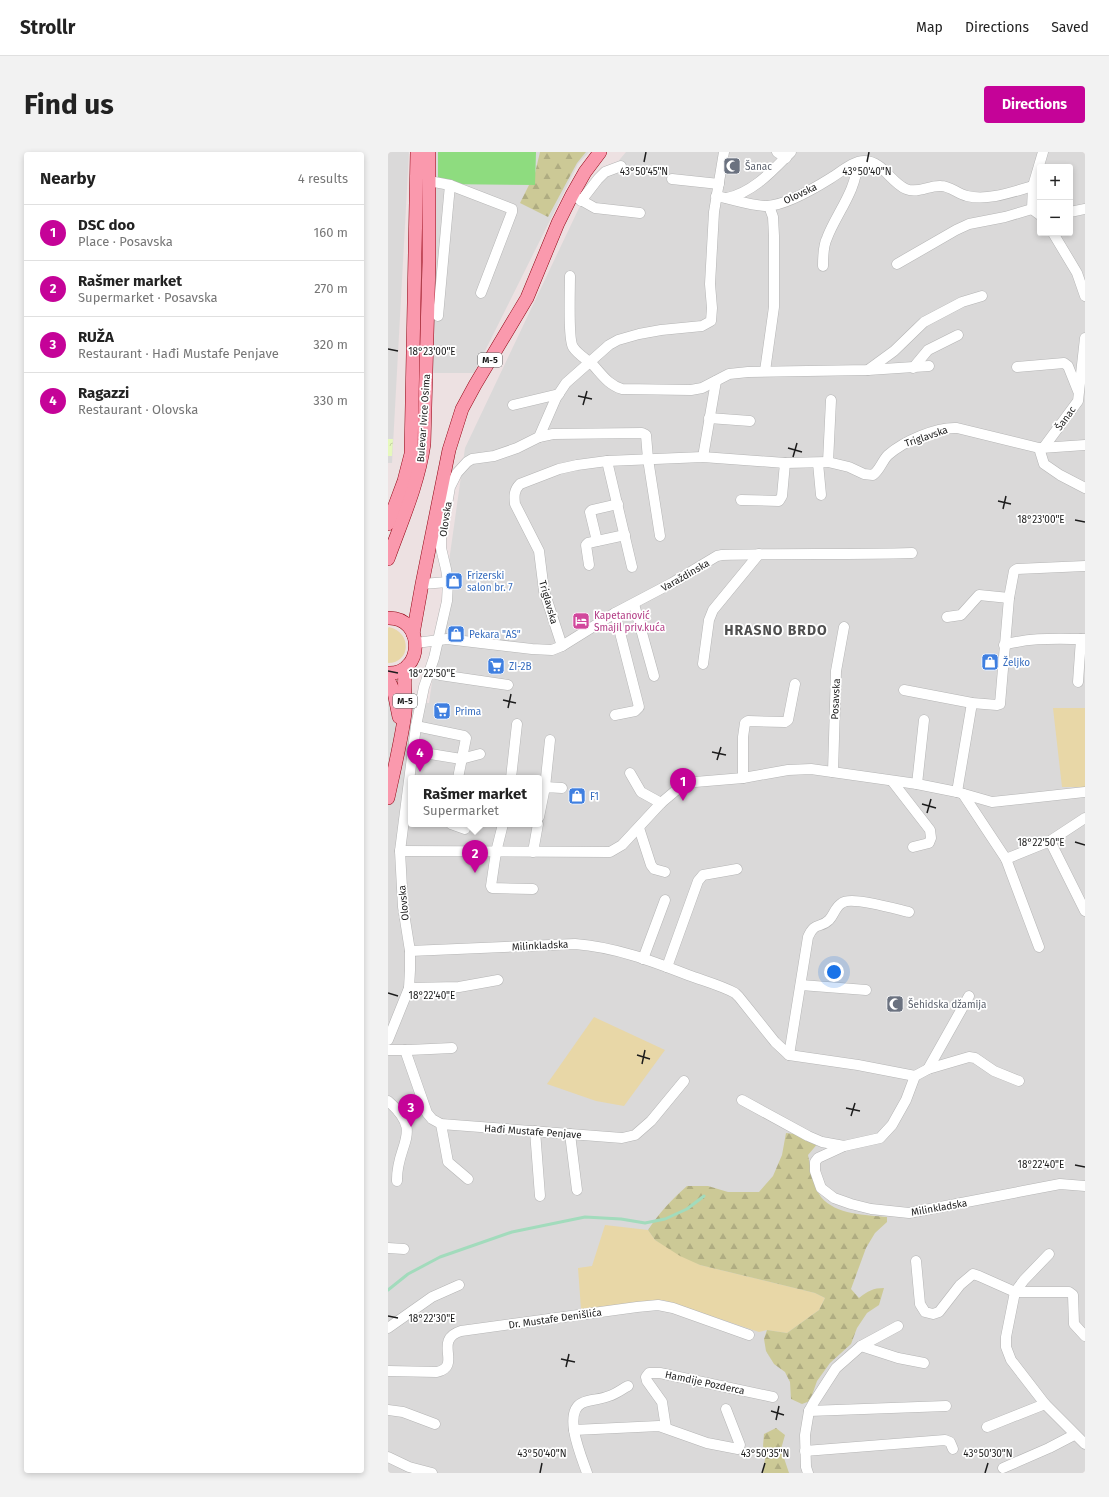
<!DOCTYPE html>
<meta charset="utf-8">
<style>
:root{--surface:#fff;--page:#f2f2f2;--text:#222;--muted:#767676;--line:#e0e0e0;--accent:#c50398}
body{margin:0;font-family:"Fira Sans",sans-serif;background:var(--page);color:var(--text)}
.controls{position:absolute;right:12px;top:12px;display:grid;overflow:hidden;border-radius:4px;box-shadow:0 2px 6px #0003}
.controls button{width:36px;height:36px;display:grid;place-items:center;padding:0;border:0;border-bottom:1px solid var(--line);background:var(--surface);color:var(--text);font:20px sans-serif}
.you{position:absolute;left:446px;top:820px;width:14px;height:14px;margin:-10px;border:3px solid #fff;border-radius:50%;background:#1a73e8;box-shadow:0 0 0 6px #1a73e833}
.badge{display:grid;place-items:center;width:26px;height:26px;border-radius:50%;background:var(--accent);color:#fff;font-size:13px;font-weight:700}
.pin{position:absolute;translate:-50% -33px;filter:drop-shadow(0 1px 2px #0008)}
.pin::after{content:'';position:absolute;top:21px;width:14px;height:12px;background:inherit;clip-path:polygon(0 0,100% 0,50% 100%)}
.popup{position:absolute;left:20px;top:623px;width:134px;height:52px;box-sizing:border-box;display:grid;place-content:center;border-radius:4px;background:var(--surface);filter:drop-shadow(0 1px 3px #0005);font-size:13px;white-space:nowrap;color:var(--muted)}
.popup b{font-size:15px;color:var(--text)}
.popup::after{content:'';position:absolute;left:50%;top:100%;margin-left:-8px;border:8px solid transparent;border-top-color:var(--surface)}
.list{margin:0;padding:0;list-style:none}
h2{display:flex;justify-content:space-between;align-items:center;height:52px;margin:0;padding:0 16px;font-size:17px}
h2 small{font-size:13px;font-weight:400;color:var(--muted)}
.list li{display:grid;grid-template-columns:26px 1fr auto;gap:12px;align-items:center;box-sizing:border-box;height:56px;padding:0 16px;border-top:1px solid var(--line)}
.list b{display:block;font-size:15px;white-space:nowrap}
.list p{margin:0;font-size:13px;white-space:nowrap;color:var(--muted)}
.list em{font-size:13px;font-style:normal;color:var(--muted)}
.map{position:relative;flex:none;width:697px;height:1321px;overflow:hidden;border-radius:4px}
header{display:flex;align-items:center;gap:24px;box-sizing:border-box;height:56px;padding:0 20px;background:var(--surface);border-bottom:1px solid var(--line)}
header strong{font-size:19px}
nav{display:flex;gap:22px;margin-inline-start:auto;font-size:14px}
.intro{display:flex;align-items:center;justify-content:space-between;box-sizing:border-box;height:96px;padding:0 24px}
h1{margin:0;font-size:28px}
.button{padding:10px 18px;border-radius:4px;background:var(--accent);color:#fff;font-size:14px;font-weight:700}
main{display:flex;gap:24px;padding:0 24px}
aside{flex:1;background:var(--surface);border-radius:4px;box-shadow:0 2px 6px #0003}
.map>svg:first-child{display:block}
.residential{fill:#dad9d9;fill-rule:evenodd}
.grass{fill:#e8d7a7}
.forest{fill:url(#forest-firs)}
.park{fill:url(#park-crowns)}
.pitch{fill:#8edc7f}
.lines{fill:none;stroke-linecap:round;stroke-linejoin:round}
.stream{stroke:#a2dbbc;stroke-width:3}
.minor-casing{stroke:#b5b5b5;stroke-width:11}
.major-casing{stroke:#910210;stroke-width:14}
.minor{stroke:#fff;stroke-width:10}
.major{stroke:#fa99ad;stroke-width:13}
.ticks{fill:none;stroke:#1c1c1c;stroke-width:1.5}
.labels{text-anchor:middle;stroke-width:3.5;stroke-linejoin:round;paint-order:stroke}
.shield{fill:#fff;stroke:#606060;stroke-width:1}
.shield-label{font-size:9px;font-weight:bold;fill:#1c1c1c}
.worship-label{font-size:10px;fill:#5b616d;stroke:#fff;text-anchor:start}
.street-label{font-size:10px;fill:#1c1c1c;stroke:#fff}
.shop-label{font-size:10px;fill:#366cbe;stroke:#fff;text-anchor:start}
.hotel-label{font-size:10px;fill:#b23c85;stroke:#fff;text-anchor:start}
.district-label{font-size:14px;font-weight:bold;letter-spacing:1px;fill:#4f4f4f;stroke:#fff}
.ticks-label{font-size:10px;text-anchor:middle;fill:#1c1c1c;stroke:#fff;stroke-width:3.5;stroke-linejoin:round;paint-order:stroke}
</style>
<header>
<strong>Strollr</strong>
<nav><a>Map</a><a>Directions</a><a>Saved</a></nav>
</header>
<div class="intro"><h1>Find us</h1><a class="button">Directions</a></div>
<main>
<aside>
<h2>Nearby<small>4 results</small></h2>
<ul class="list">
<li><span class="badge">1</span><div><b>DSC doo</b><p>Place · Posavska</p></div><em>160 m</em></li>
<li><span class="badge">2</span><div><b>Rašmer market</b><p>Supermarket · Posavska</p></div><em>270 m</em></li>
<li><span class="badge">3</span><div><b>RUŽA</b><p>Restaurant · Hađi Mustafe Penjave</p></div><em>320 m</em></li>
<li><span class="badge">4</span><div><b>Ragazzi</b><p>Restaurant · Olovska</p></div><em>330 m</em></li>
</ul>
</aside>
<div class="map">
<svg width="697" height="1321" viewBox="0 0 697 1321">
<defs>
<pattern id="forest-firs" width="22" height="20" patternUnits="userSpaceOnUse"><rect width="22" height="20" fill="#ccc996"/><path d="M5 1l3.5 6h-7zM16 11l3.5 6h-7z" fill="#afac81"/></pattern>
<pattern id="park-crowns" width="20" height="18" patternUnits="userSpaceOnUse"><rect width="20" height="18" fill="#e6f8bd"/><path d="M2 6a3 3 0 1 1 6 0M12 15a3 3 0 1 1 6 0" fill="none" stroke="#c5d4a2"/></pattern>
</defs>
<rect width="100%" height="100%" fill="#ede1e2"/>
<g class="residential">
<path d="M0,0H21L4,311H0Z"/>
<path d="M31,0H201L190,12L86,221H45L30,71Z"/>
<path d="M238,0H697V1321H0V548L41,551L77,296L191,56ZM652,15H682V81H652ZM36,579L29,626H151V672H23V626H29Z"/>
</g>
<g class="grass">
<path d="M1,475C24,480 23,511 0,511V476Z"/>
<path d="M665,556H697V635H674Z"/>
<path d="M206,865L277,898L236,954L208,949L159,932Z"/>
<path d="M217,1073L260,1078L267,1088L312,1113L427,1141L437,1146L431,1158L399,1181L379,1178L371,1180L275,1148L193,1157L190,1116L204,1114Z"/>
</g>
<g class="forest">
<path d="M152,0H198L189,11L160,65L132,51L141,33H147V21Z"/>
<path d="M398,981L407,982L431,990L420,1003C422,1014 426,1036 433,1045C448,1063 478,1063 499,1065V1070L487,1081L478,1096L463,1137L471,1146C480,1139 485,1136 496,1136L491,1153L479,1161L469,1176L463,1192L442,1211L429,1229L422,1249L414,1252L403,1247L402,1230L397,1220L386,1212L378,1199L376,1187L379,1178L399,1181L431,1158L437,1146L427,1141L312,1113L292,1104L267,1088L260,1078C271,1061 284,1047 299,1034H320L340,1040H371L385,1024L394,1003Z"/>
<path d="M388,1276L397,1283L393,1297L401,1321H375L377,1307L375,1294L376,1282Z"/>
</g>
<path class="park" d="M0,287H5L4,304H0Z"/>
<path class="pitch" d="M50,0H148L147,33L50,32Z"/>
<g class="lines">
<path class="stream" d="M0,1138L20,1122L52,1105L124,1080L197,1065L233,1067L257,1071L277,1067L299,1057L316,1044"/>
<defs>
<g id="minor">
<path d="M389,0L398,6"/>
<path d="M284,27L331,32"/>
<path d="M41,29L62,33L124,57V60L93,141"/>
<path d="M184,43L207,56L252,61"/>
<path d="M328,44C345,47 363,54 379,54C399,53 427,36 443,26C453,20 465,9 476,9C495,9 502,30 518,37C530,42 541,33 553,34C562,34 570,42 579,44C600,49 624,40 645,34"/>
<path d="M339,46C366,40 385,18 403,0"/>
<path d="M193,49L210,27L217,20L233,14"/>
<path d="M682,60L697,57"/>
<path d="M652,63L644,57L645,34L655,0"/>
<path d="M665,81L689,121L697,144"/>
<path d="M509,112L568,78L581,72L617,65L644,57"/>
<path d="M435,114C435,105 435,94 439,86C448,62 469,38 469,11"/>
<path d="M182,124C182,137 180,187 185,195C190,203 200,208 206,214C215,224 221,233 234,237L303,238L314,236L341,222L360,220L480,218L541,214"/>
<path d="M50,164L62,33"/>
<path d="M629,215L676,211L680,214L690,239"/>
<path d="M525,216L540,198L570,183"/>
<path d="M480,218L506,199L536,170L574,150L594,144"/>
<path d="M377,219L386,155V84L385,65L381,54"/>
<path d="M125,253L171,242"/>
<path d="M321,266L362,269"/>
<path d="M151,285L165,282L254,281L258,283L260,307L272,384"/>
<path d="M656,295L690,249L697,186"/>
<path d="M653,296L697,293"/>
<path d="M315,305L328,229"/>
<path d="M219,309L244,415"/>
<path d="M440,310L443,248"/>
<path d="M430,311L433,343"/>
<path d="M353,348L391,349L394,344L397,311"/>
<path d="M209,389L202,360L204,358L230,352"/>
<path d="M201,413L198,393L200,391L237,383"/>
<path d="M34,432L60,430"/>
<path d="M246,452L266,524"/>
<path d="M559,465L573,463L591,443L621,446"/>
<path d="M28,491L59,487L144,497L164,498L174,494L227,461L284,431L329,404L334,403C397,401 460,403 524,401"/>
<path d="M616,493C643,485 670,487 697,487"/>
<path d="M174,494L156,439L151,399L127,352C126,344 126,338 132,332L171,317L189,313L219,309L315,305L397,311L440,310L461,315L476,322L485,323C492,318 494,309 500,303C516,289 548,275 569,276L651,296L656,312L672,323L697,336"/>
<path d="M315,512L321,468L325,458L371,402"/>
<path d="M41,520L52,523L120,533"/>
<path d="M690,530L693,487"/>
<path d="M516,538L584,551L609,553L612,552L621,446L626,419L629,417L697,414"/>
<path d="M227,563L247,559L251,555L227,461"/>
<path d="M28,574L76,584L78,586L70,626"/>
<path d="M24,599L73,607L92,602"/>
<path d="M445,620L448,519L456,475"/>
<path d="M242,621L253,640L273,651"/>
<path d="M123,626L129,572"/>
<path d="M355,626V585L357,571L360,569L397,570L400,568L407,532"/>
<path d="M504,629L542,678L543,686L541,691L525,695"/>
<path d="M529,632L536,568"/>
<path d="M157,635L162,588"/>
<path d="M569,640L584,551"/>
<path d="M575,642L618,707L662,689L697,666"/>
<path d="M151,665L157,635L174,636"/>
<path d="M63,672L77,677"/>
<path d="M115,672L108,700L103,734L104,736L145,737"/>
<path d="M251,676L263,713L266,717L277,720"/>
<path d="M662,689L697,759"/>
<path d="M12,699L222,700L234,693L273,651L292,635L307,630L355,626L400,618L423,617L529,632L569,640L604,650L697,640"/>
<path d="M145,700L150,672"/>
<path d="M618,707L651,795"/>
<path d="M22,799L187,792C227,795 264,809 300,823C316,829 332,833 347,841L351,845L387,890L401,903L470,913L527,924"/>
<path d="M255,807L277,748"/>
<path d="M279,815L310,729L315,723L349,717"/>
<path d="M413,833L478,838"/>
<path d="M21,836L71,835L110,828"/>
<path d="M0,888L21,836L22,818V799L15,755L12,699L28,574L36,535L46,506L59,449L60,430L58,417L53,396V387L62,335L69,321L79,310L84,307L106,304L129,296L151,285L168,246L178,231L221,193L230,188L251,182L273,178L314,174L323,169L324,156L322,132L326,60L336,0"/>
<path d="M0,898H21L64,896"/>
<path d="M17,898L39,961L44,967L53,972L234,986L247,983L263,969L296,929"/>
<path d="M401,903L420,785C427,769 432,777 441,768C446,763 447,755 454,751C463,744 508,757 521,760"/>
<path d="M540,917L581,844"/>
<path d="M631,929L606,919L587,906L581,905L540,917L527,924L518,948L504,973L492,986L456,994L430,1006L427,1010V1019L433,1036L446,1046L463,1052L483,1057L521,1061L672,1032L697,1034"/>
<path d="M354,948L420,984L434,990L456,994"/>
<path d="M0,949C37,981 8,991 9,1029"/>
<path d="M53,972L60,1010L80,1027"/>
<path d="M147,979L152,1044"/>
<path d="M182,982L189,1038"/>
<path d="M0,1096L16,1097"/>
<path d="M661,1102L636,1128L627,1140L618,1185V1195L623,1208L657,1252L697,1292"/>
<path d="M528,1109L532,1152L537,1160L545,1162L551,1160L572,1133L585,1122L591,1124L627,1140H681L685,1143L686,1172L697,1184"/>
<path d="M0,1176L44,1145L71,1133"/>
<path d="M473,1194L510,1206L536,1211"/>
<path d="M0,1219L49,1220C75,1214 44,1188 73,1179L249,1155L270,1153L285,1156L361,1183"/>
<path d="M0,1258L15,1260L47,1272"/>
<path d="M421,1259L558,1254"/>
<path d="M599,1275L657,1252"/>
<path d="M278,1276L274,1250L259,1229L258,1225L261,1221H272L385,1245"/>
<path d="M186,1278L271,1274L319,1291L350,1297L352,1293L338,1257"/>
<path d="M417,1299L557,1288L562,1290L565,1297"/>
<path d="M0,1305L21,1315L44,1321"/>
<path d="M615,1316L661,1296L686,1283"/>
<path d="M199,1321C194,1306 174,1261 194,1251C202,1247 212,1248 221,1244C228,1242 234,1237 240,1234"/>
<path d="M420,1321L418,1315L417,1283L421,1259L426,1250L448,1216L473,1194L510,1174"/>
</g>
<g id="major">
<path d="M0,372L16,329L23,302L29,0"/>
<path d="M0,407C14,368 30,333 36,292L41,110V0"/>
<path d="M0,466C37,465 36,523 0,521"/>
<path d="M25,482L34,432L61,298L74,257L87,233L139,146L170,71L184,43L197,20L212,0"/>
<path d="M0,527L6,540L11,565"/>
<path d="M0,646C6,618 13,590 17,561C19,545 13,528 20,513"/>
</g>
</defs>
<use href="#minor" class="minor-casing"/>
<use href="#major" class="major-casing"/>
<use href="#minor" class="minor"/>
<use href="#major" class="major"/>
</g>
<path class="ticks" d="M256,10L258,0M479,10L481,0M0,197L10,199M190,244L204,247M195,253L199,239M400,296L414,300M405,305L409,291M610,349L623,352M615,357L618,344M687,368L697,370M0,519L10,521M115,548L128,551M120,556L123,542M324,600L338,603M329,608L333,595M534,652L548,656M539,661L543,647M687,690L697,693M0,841L10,844M249,903L262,907M254,912L257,898M458,956L472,959M463,964L467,951M687,1013L697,1015M0,1164L10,1166M173,1207L187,1210M178,1215L181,1202M383,1259L396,1263M388,1268L391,1254M152,1321L154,1311M374,1321L377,1311M597,1321L600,1311"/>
<defs>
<symbol id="mosque-square" viewBox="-11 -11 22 22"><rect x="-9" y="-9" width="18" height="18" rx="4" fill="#6b7280" stroke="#fff"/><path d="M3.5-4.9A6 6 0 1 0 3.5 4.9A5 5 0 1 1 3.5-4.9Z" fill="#fff"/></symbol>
<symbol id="shop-square" viewBox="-11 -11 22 22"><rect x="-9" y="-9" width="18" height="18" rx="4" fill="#3f7fe0" stroke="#fff"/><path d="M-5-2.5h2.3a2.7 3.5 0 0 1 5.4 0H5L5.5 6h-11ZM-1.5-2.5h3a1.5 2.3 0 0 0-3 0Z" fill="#fff"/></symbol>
<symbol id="hotel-square" viewBox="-11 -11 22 22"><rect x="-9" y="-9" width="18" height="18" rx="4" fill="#d1479c" stroke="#fff"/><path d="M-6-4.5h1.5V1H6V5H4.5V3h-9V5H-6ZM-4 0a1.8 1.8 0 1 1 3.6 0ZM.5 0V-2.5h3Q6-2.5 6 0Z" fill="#fff"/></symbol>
<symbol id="supermarket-square" viewBox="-11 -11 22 22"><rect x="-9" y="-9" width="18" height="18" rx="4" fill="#3f7fe0" stroke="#fff"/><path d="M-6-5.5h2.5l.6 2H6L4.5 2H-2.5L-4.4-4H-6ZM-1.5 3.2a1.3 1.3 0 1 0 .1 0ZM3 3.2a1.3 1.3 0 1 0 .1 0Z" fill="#fff"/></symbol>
</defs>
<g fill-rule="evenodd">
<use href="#mosque-square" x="334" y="4" width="20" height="20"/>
<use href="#shop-square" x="56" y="419" width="20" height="20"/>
<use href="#hotel-square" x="183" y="459" width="20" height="20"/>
<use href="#shop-square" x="58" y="472" width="20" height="20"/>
<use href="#shop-square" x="592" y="500" width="20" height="20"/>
<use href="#supermarket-square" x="98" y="504" width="20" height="20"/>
<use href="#supermarket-square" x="44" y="549" width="20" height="20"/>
<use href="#shop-square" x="179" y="634" width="20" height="20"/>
<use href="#mosque-square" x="497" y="842" width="20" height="20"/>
</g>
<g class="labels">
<g class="shield">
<rect x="90" y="201" width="24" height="14" rx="3"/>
<rect x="5" y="542" width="24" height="14" rx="3"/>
</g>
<g class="shield-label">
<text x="102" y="211">M-5</text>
<text x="17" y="552">M-5</text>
</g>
<g class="worship-label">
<text x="357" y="18">Šanac</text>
<text x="520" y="856">Šehidska džamija</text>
</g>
<g class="street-label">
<text transform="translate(412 41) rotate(-25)" y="4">Olovska</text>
<text transform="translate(35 266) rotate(-86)" y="4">Bulevar Ivice Osima</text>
<text transform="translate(677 266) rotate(-54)" y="4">Šanac</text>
<text transform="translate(538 284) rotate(-19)" y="4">Triglavska</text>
<text transform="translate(57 367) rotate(-81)" y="4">Olovska</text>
<text transform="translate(297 423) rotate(-30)" y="4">Varaždinska</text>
<text transform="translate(161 450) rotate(74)" y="4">Triglavska</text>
<text transform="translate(447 547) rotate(-87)" y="4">Posavska</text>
<text transform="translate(15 751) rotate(-96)" y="4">Olovska</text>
<text transform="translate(152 793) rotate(-3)" y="4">Milinkladska</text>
<text transform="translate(145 979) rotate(4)" y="4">Hađi Mustafe Penjave</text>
<text transform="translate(551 1055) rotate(-10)" y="4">Milinkladska</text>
<text transform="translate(167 1166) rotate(-8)" y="4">Dr. Mustafe Denišlića</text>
<text transform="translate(317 1230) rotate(12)" y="4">Hamdije Pozderca</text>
</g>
<g class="shop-label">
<text x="79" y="427">Frizerski<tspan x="79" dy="12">salon br. 7</tspan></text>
<text x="81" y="486">Pekara "AS"</text>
<text x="615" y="514">Željko</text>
<text x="121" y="518">ZI-2B</text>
<text x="67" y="563">Prima</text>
<text x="202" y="648">F1</text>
</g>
<g class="hotel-label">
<text x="206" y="467">Kapetanović<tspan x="206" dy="12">Smajil priv.kuća</tspan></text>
</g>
<g class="district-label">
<text x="388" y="483">HRASNO BRDO</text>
</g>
</g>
<g class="ticks-label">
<text x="256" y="23">43°50'45"N</text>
<text x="479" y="23">43°50'40"N</text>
<text x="44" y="203">18°23'00"E</text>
<text x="653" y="371">18°23'00"E</text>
<text x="44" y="525">18°22'50"E</text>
<text x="653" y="694">18°22'50"E</text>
<text x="44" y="847">18°22'40"E</text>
<text x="653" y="1016">18°22'40"E</text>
<text x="44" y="1170">18°22'30"E</text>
<text x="154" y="1305">43°50'40"N</text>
<text x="377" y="1305">43°50'35"N</text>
<text x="600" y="1305">43°50'30"N</text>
</g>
</svg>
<div class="controls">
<button>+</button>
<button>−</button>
</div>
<div class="you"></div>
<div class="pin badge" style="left:295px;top:649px">1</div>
<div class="pin badge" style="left:87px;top:721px">2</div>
<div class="popup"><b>Rašmer market</b>Supermarket</div>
<div class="pin badge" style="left:23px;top:975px">3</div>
<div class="pin badge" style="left:32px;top:620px">4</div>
</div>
</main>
